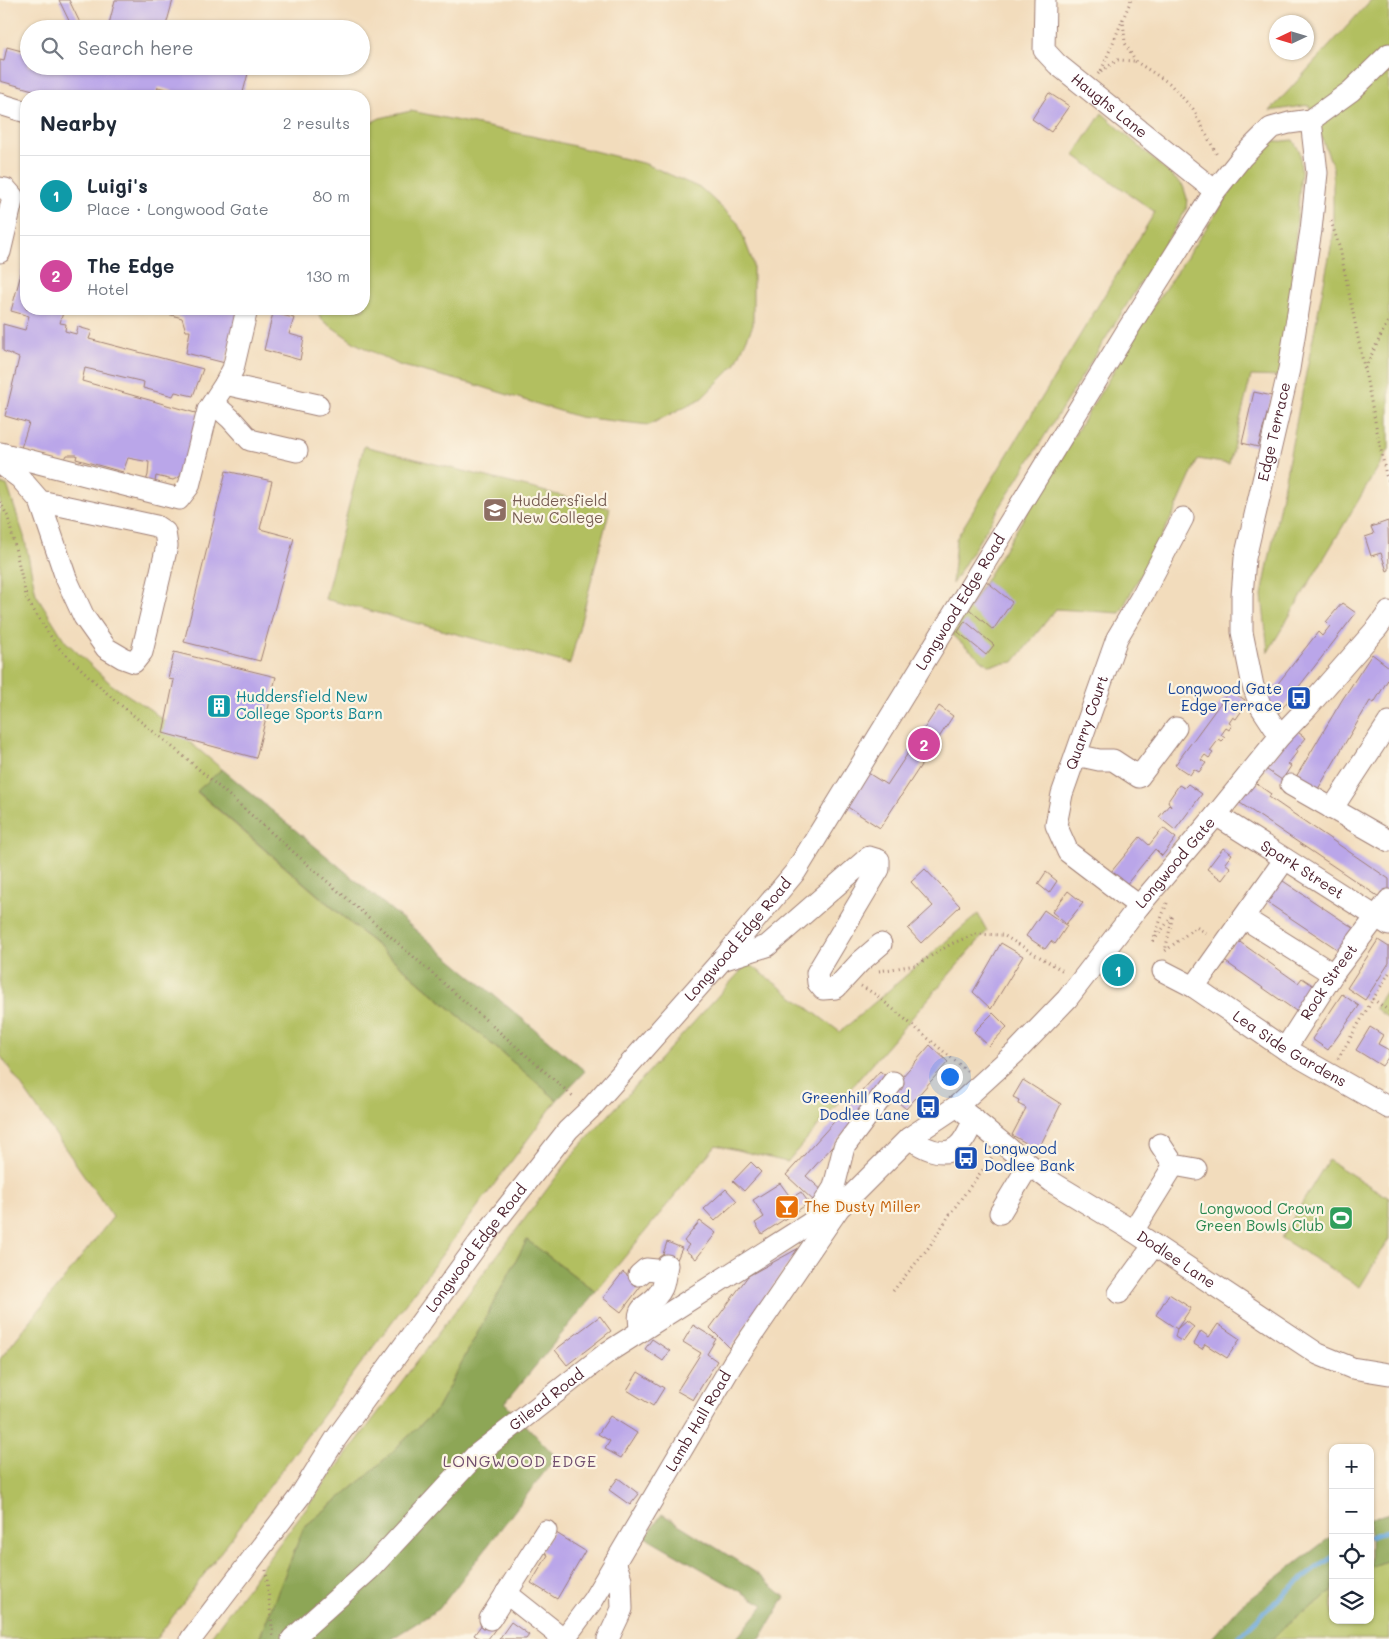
<!DOCTYPE html>
<meta charset="utf-8">
<style>
:root{--surface:#fff;--page:#f6f6f7;--text:#1f2937;--muted:#747a83;--line:#e0e1e3;--accent:#db2777}
body{margin:0;font-family:Mali,sans-serif;background:var(--page);color:var(--text)}
.controls{position:absolute;right:15px;bottom:15px;display:grid;overflow:hidden;border-radius:10px;box-shadow:0 1px 4px #0004}
.controls button{width:45px;height:45px;display:grid;place-items:center;padding:0;border:0;border-bottom:1px solid var(--line);background:var(--surface);color:var(--text);font:25px sans-serif}
.compass{position:absolute;left:1269px;top:15px;width:45px;height:45px;border-radius:50%;background:var(--surface);box-shadow:0 1px 4px #0004;rotate:266deg}
.you{position:absolute;left:949px;top:1076px;width:18px;height:18px;margin:-12px;border:4px solid #fff;border-radius:50%;background:#1a73e8;box-shadow:0 0 0 8px #1a73e833}
.badge{display:grid;place-items:center;width:32px;height:32px;border-radius:50%;background:var(--accent);color:#fff;font-size:16px;font-weight:700}
.pin{position:absolute;translate:-50% -50%;border:2px solid #fff;box-shadow:0 1px 5px #0006}
.list{margin:0;padding:0;list-style:none}
h2{display:flex;justify-content:space-between;align-items:center;height:65px;margin:0;padding:0 20px;font-size:21px}
h2 small{font-size:16px;font-weight:400;color:var(--muted)}
.list li{display:grid;grid-template-columns:32px 1fr auto;gap:15px;align-items:center;box-sizing:border-box;height:80px;padding:0 20px;border-top:1px solid var(--line)}
.list b{display:block;font-size:19px;white-space:nowrap}
.list p{margin:0;font-size:16px;white-space:nowrap;color:var(--muted)}
.list em{font-size:16px;font-style:normal;color:var(--muted)}
.icon{flex:none;width:28px;height:28px;fill:none;stroke:currentColor;stroke-width:2;stroke-linecap:round;stroke-linejoin:round}
.map{position:relative;flex:none;width:1389px;height:1639px;overflow:hidden}
.search{position:absolute;background:var(--surface);box-shadow:0 1px 4px #0004;left:20px;top:20px;width:350px;height:55px;display:flex;align-items:center;gap:12px;box-sizing:border-box;padding:0 18px;border-radius:28px;color:var(--muted);font-size:19px}
.panel{position:absolute;background:var(--surface);box-shadow:0 1px 4px #0004;left:20px;top:90px;width:350px;height:225px;border-radius:20px}
.map>svg:first-child{display:block}
.green{fill:#b2bf61;stroke:#7e6f46}
.forest{fill:#8da657;stroke:#6c6241}
.lines{fill:none;stroke-linecap:round;stroke-linejoin:round}
.stream{stroke:#67a6d9;stroke-width:5}
.building{fill:#baa6e9}
.minor-casing{stroke:#9e7e74;stroke-width:23}
.path{stroke:#9e7e74;stroke-width:3;stroke-dasharray:1 4;stroke-linecap:butt}
.minor{stroke:#fff;stroke-width:21}
.labels{text-anchor:middle;stroke-width:4.5;stroke-linejoin:round;paint-order:stroke}
.street-label{font-size:15px;fill:#4a1f2b;stroke:#fcf5e5}
.education-label{font-size:15px;fill:#785e54;stroke:#fcf5e5;text-anchor:start}
.transit-label{font-size:15px;fill:#164399;stroke:#fcf5e5;text-anchor:end}
.culture-label{font-size:15px;fill:#0d838f;stroke:#fcf5e5;text-anchor:start}
.food-label{font-size:15px;fill:#c56008;stroke:#fcf5e5;text-anchor:start}
.leisure-label{font-size:15px;fill:#27864d;stroke:#fcf5e5;text-anchor:end}
.neighbourhood-label{font-size:16px;letter-spacing:1px;fill:#714e6e;stroke:#fcf5e5}
</style>
<div class="map">
<svg width="1389" height="1639" viewBox="0 0 1389 1639">
<rect width="100%" height="100%" fill="#fcf5e5"/>
<filter id="ink" filterUnits="userSpaceOnUse"><feTurbulence type="fractalNoise" baseFrequency=".02" numOctaves="2"/><feDisplacementMap in="SourceGraphic" scale="10" xChannelSelector="R" yChannelSelector="G"/><feConvolveMatrix kernelMatrix="1 2 1 2 8 2 1 2 1" color-interpolation-filters="sRGB"/></filter>
<filter id="wash" filterUnits="userSpaceOnUse"><feTurbulence type="fractalNoise" baseFrequency=".0096" numOctaves="4" result="noise"/><feDisplacementMap in="SourceGraphic" scale="20" xChannelSelector="R" yChannelSelector="G"/><feGaussianBlur stdDeviation="1.12" result="paint"/><feColorMatrix in="noise" values="0 0 0 0 0 0 0 0 0 0 0 0 0 0 0 0 0 1.4 0 .05"/><feComposite in="paint" operator="in"/></filter>
<g filter="url(#wash)">
<rect width="100%" height="100%" fill="#f2dcbc"/>
<g class="green">
<path d="M1371,0H1389V449L1268,652L1262,595L1333,237V167L1309,105L1270,111Z"/>
<path d="M411,111L546,139L646,164L702,189L738,223L753,262V325L735,365L702,398L649,425L579,417L473,384L399,365L355,343L322,320L316,309H364V126L380,118Z"/>
<path d="M1102,113L1183,186L1187,198L1186,210L952,584L956,539L1155,212L1074,155Z"/>
<path d="M1293,140L1300,152L1301,171L1284,377L1251,376L1229,464L1198,459L1174,513L1120,613L1056,609L1014,662L988,665L952,635L1154,305L1251,162L1274,142Z"/>
<path d="M364,446L610,508L570,664L325,599Z"/>
<path d="M0,484L7,485L24,536L36,594L65,641L112,685L151,710L222,769L197,792L557,1100L156,1639H0V1359L113,1217L0,1055Z"/>
<path d="M978,914L987,931L787,1162L716,1145L596,1292L527,1240L437,1409L367,1476L304,1527L259,1639H209L294,1524L576,1151L748,963L840,1032Z"/>
<path d="M1389,986V1019L1375,1008Z"/>
<path d="M1328,1160L1389,1198V1239L1360,1287L1281,1238Z"/>
<path d="M1389,1560V1639H1272L1285,1626L1333,1591V1620H1370V1567Z"/>
</g>
<g class="forest">
<path d="M222,769L585,1071L557,1100L197,791Z"/>
<path d="M527,1240L596,1292L505,1403L556,1457L439,1609L391,1639H259L304,1527L367,1476L437,1409Z"/>
<path d="M1389,1513V1560L1370,1567V1519Z"/>
<path d="M662,1514L755,1572L785,1597L760,1639H736L764,1605L646,1537Z"/>
<path d="M1333,1535V1591L1285,1626L1272,1639H1211L1240,1606Z"/>
</g>
<g class="lines">
<g class="stream">
<path d="M1370,1537L1389,1530"/>
<path d="M1237,1639C1267,1608 1297,1580 1333,1557"/>
</g>
</g>
<g id="blocks">
<g class="building">
<path d="M59,0H69L83,29H73Z"/>
<path d="M115,0H173L165,29H100V26L108,28Z"/>
<path d="M7,47L29,53V66H90L89,67L98,69L99,66H250L242,96H192L158,87L155,96H55L0,81V60L4,61Z"/>
<path d="M1049,93L1069,106L1051,132L1032,119Z"/>
<path d="M26,255V309H64L60,323L66,324L65,331L76,334L78,327L92,331L89,339L203,369L193,396L175,392L173,396L143,388L144,382L85,368L82,381L199,414L183,475L173,480L156,476L155,482L146,481L148,475L149,462L128,458L123,472L76,459L77,455H67L64,461L21,448L29,423L5,416L19,358L3,351V324L25,330L29,316L11,311Z"/>
<path d="M150,309H240L225,363L186,353L190,331H186L182,318Z"/>
<path d="M273,313L294,318L289,334L304,338L300,360L264,350Z"/>
<path d="M1254,392L1272,396L1258,447L1242,443Z"/>
<path d="M226,471L272,481L260,529L294,538L260,661L184,642Z"/>
<path d="M1388,521L1389,570L1387,571L1381,553L1371,556L1365,537L1374,534L1371,527Z"/>
<path d="M986,581L1012,602L993,630L969,609Z"/>
<path d="M1342,603L1356,613L1277,715L1265,700L1318,632L1322,636L1330,626L1326,622Z"/>
<path d="M965,621L994,645L986,655L958,632Z"/>
<path d="M174,652L276,677L256,758L163,733L174,680L168,679Z"/>
<path d="M1372,654L1389,667V678L1374,703L1370,701L1318,789L1296,777L1342,700Z"/>
<path d="M1230,690L1245,700L1240,707L1243,709L1236,719L1233,717L1229,723L1232,725L1229,730L1226,728L1221,735L1225,738L1222,741L1219,739L1210,751L1213,753L1209,758L1205,755L1201,760L1206,763L1199,772L1194,769L1190,775L1175,765Z"/>
<path d="M939,706L953,716L880,828L846,806L868,773L887,785Z"/>
<path d="M1295,730L1306,738L1296,750L1298,751L1288,764L1291,766L1282,780L1264,768Z"/>
<path d="M1254,782L1271,794L1269,797L1389,879V890L1382,899L1237,801Z"/>
<path d="M1188,784L1202,794L1175,830L1159,817L1169,805L1171,807L1168,801L1179,785L1184,788Z"/>
<path d="M1163,828L1176,838L1162,856L1155,849L1121,891L1106,878L1140,837L1149,845Z"/>
<path d="M1223,848L1232,854L1225,863L1231,868L1222,880L1207,869Z"/>
<path d="M925,869L960,906L921,943L908,929L933,906L911,882Z"/>
<path d="M1046,872L1057,881L1049,893L1038,884Z"/>
<path d="M1280,879L1355,929L1340,951L1265,901Z"/>
<path d="M1068,891L1083,903L1066,924L1052,912Z"/>
<path d="M1044,910L1067,926L1055,944L1051,941L1045,949L1026,936Z"/>
<path d="M1237,940L1298,983L1302,978L1314,986L1296,1011L1223,960Z"/>
<path d="M1378,940L1389,947V963L1365,1000L1347,988Z"/>
<path d="M1001,943L1023,956L991,1009L973,992Z"/>
<path d="M1114,957L1133,969L1123,984L1104,971Z"/>
<path d="M1342,994L1359,1006L1328,1050L1312,1039Z"/>
<path d="M993,1013L1007,1027L989,1046L974,1032Z"/>
<path d="M1370,1027L1383,1035L1378,1044L1389,1050V1056L1382,1066L1356,1050Z"/>
<path d="M930,1045L948,1062L906,1109L888,1093Z"/>
<path d="M880,1071L891,1081L806,1176L824,1192L815,1202L786,1175Z"/>
<path d="M1023,1080L1061,1104L1038,1150L1012,1135L1026,1108L1018,1104L1019,1100L1013,1097Z"/>
<path d="M751,1162L761,1172L744,1191L733,1181Z"/>
<path d="M780,1183L791,1198L801,1192L809,1203L762,1234L755,1223L764,1217L753,1200Z"/>
<path d="M726,1189L737,1201L715,1221L704,1209Z"/>
<path d="M700,1221L716,1233L696,1259L685,1250L689,1245L684,1241Z"/>
<path d="M667,1242L682,1248L676,1262L662,1257Z"/>
<path d="M799,1248L730,1348L710,1328L748,1276Z"/>
<path d="M623,1272L641,1286L621,1312L603,1298Z"/>
<path d="M1169,1294L1191,1308L1177,1329L1186,1321L1194,1327L1183,1342L1175,1337L1177,1329L1156,1315Z"/>
<path d="M600,1316L611,1331L567,1365L555,1350Z"/>
<path d="M1218,1324L1240,1339L1227,1358L1205,1344L1202,1349L1194,1344L1201,1331L1209,1337Z"/>
<path d="M693,1325L716,1339L707,1354L717,1361L693,1400L677,1391L701,1353L683,1342Z"/>
<path d="M652,1339L670,1351L663,1361L645,1349Z"/>
<path d="M638,1372L664,1388L653,1406L627,1390Z"/>
<path d="M610,1416L637,1433L621,1458L605,1449L610,1441L598,1434Z"/>
<path d="M618,1478L639,1494L630,1505L609,1490Z"/>
<path d="M553,1531L585,1551L557,1599L531,1583L548,1555L541,1550Z"/>
<path d="M485,1620L496,1628L488,1639H480L474,1635Z"/>
<path d="M511,1622L529,1635L526,1639H499Z"/>
</g>
</g>
</g>
<g filter="url(#ink)">
<use href="#blocks" fill-opacity="0" stroke="#9e7e74" stroke-width="1"/>
<g class="lines">
<defs>
<g id="minor">
<path id="s1" d="M1045,0L1044,50L1057,64L1215,191"/>
<path d="M0,104L26,112"/>
<path d="M0,188L6,189L13,197L0,252"/>
<path d="M225,384L318,405"/>
<path d="M213,403L231,419L250,440L297,451"/>
<path d="M0,453L179,499L189,486L208,410L225,384L233,369L247,309"/>
<path d="M0,463L20,478L40,501L66,578L84,617L106,648L123,658L134,662L142,652L167,546L165,532L156,526L40,501"/>
<path id="s2" d="M1280,736L1261,707L1253,686L1242,632V596L1245,558L1289,369L1311,230L1317,173L1311,120"/>
<path d="M1076,755L1099,760H1113L1139,777L1176,728"/>
<path d="M1291,785L1389,841"/>
<path d="M1332,809L1389,722"/>
<path id="s3" d="M1216,815L1389,925"/>
<path id="s4" d="M1285,859L1194,987L1285,1049L1389,1108"/>
<path id="s5" d="M1139,906L1068,852L1056,825L1062,794L1117,638L1143,594L1183,518"/>
<path d="M1244,918L1333,974"/>
<path d="M722,960L767,946L869,857L879,860V869L817,973L818,983L823,989L836,988L860,962L881,944"/>
<path d="M1163,971L1194,987"/>
<path id="s6" d="M1285,1049L1333,974L1389,900"/>
<path id="s7" d="M957,1106L1018,1156L1055,1184L1133,1231L1318,1354L1352,1368L1389,1374"/>
<path d="M909,1138C922,1147 942,1159 957,1147C965,1141 970,1128 974,1119"/>
<path d="M1160,1144L1174,1165L1196,1169"/>
<path d="M1000,1213L1029,1165"/>
<path d="M812,1222L834,1187L844,1147L893,1082"/>
<path d="M1133,1231L1174,1165"/>
<path d="M639,1275L646,1269L666,1271"/>
<path d="M1119,1293L1154,1245"/>
<path d="M641,1331C633,1300 652,1310 662,1288C665,1281 665,1272 667,1265"/>
<path d="M506,1593L564,1639"/>
<path d="M490,1619L546,1531"/>
<path id="s8" d="M191,1639L300,1496L335,1440L478,1244L568,1130L589,1110L722,960L796,871L1128,329L1215,191L1242,157L1271,128L1289,123L1311,120L1351,91L1389,54"/>
<path id="s9" d="M292,1639L369,1570L476,1455L608,1352L812,1222L834,1210"/>
<path id="s10" d="M564,1639L593,1600L733,1363L839,1208L909,1138L957,1106L1015,1053L1067,999L1139,906L1216,815L1280,736L1306,709L1378,627L1389,612"/>
<path d="M608,1639L622,1609L621,1579L615,1562"/>
</g>
</defs>
<use href="#minor" class="minor-casing"/>
<g class="path">
<path d="M1123,19L1125,43L1135,61L1169,83L1193,109L1218,157"/>
<path d="M1101,71L1118,60L1134,61"/>
<path d="M1098,74L1101,71L1131,0"/>
<path d="M1331,221L1340,249L1386,475L1389,481"/>
<path d="M1365,368L1389,319"/>
<path d="M0,502L8,517L27,600L57,646L112,698L186,758L575,1098"/>
<path d="M1167,903L1152,943L1173,915L1165,951L1196,927L1209,935"/>
<path d="M879,971L916,965L951,944L975,934L1003,935L1065,972"/>
<path d="M1389,973L1373,999L1389,1011"/>
<path d="M861,986L875,994L967,1071"/>
<path d="M1338,1059L1373,999"/>
<path d="M893,1291L929,1247L952,1211L992,1157"/>
<path d="M266,1570L273,1636"/>
</g>
<use href="#minor" class="minor"/>
</g>
</g>
<defs>
<symbol id="university-square" viewBox="-11 -11 22 22"><rect x="-9" y="-9" width="18" height="18" rx="4" fill="#8d6e63" stroke="#fcf5e5"/><path d="M0-5L7-2L0 1L-7-2ZM-4 1L0 2.5L4 1V4Q0 6-4 4Z" fill="#fff"/></symbol>
<symbol id="bus-square" viewBox="-11 -11 22 22"><rect x="-9" y="-9" width="18" height="18" rx="4" fill="#1a4fb4" stroke="#fcf5e5"/><path d="M-5-6H5V4H4V6H2V4H-2V6H-4V4H-5ZM-3.5-4V0h7V-4ZM-3.5 1.2v1.5H-2V1.2ZM2 1.2v1.5H3.5V1.2Z" fill="#fff"/></symbol>
<symbol id="building-square" viewBox="-11 -11 22 22"><rect x="-9" y="-9" width="18" height="18" rx="4" fill="#0f9aa8" stroke="#fcf5e5"/><path d="M-4-6H4V6H1V3H-1V6H-4ZM-2.5-4.3h1.7v1.8h-1.7ZM.8-4.3h1.7v1.8H.8ZM-2.5-1h1.7V.8h-1.7ZM.8-1h1.7V.8H.8Z" fill="#fff"/></symbol>
<symbol id="bar-square" viewBox="-11 -11 22 22"><rect x="-9" y="-9" width="18" height="18" rx="4" fill="#e8710a" stroke="#fcf5e5"/><path d="M-6-5H6L.8 .8V4.5H3.5V6h-7V4.5H-.8V.8Z" fill="#fff"/></symbol>
<symbol id="stadium-square" viewBox="-11 -11 22 22"><rect x="-9" y="-9" width="18" height="18" rx="4" fill="#2e9e5b" stroke="#fcf5e5"/><path d="M0-5a6.5 5 0 1 0 0 10a6.5 5 0 1 0 0-10ZM-3.5-1.8h7v3.6h-7Z" fill="#fff"/></symbol>
</defs>
<g fill-rule="evenodd">
<use href="#university-square" x="481" y="496" width="28" height="28"/>
<use href="#bus-square" x="1285" y="684" width="28" height="28"/>
<use href="#building-square" x="205" y="692" width="28" height="28"/>
<use href="#bus-square" x="914" y="1093" width="28" height="28"/>
<use href="#bus-square" x="952" y="1144" width="28" height="28"/>
<use href="#bar-square" x="773" y="1193" width="28" height="28"/>
<use href="#stadium-square" x="1327" y="1204" width="28" height="28"/>
</g>
<g class="labels">
<g class="street-label">
<text dy="5" stroke="none"><textPath href="#s1" startOffset="136">Haughs Lane</textPath></text>
<text dy="5" stroke="none"><textPath href="#s2" startOffset="316">Edge Terrace</textPath></text>
<text dy="5" stroke="none"><textPath href="#s8" startOffset="1294">Longwood Edge Road</textPath></text>
<text dy="5" stroke="none"><textPath href="#s5" startOffset="226">Quarry Court</textPath></text>
<text dy="5" stroke="none"><textPath href="#s10" startOffset="996">Longwood Gate</textPath></text>
<text dy="5" stroke="none"><textPath href="#s3" startOffset="102">Spark Street</textPath></text>
<text dy="5" stroke="none"><textPath href="#s8" startOffset="889">Longwood Edge Road</textPath></text>
<text dy="5" stroke="none"><textPath href="#s6" startOffset="80">Rock Street</textPath></text>
<text dy="5" stroke="none"><textPath href="#s4" startOffset="271">Lea Side Gardens</textPath></text>
<text dy="5" stroke="none"><textPath href="#s8" startOffset="484">Longwood Edge Road</textPath></text>
<text dy="5" stroke="none"><textPath href="#s7" startOffset="268">Dodlee Lane</textPath></text>
<text dy="5" stroke="none"><textPath href="#s9" startOffset="350">Gilead Road</textPath></text>
<text dy="5" stroke="none"><textPath href="#s10" startOffset="256">Lamb Hall Road</textPath></text>
</g>
<g class="education-label">
<text x="512" y="506">Huddersfield<tspan x="512" dy="17">New College</tspan></text>
</g>
<g class="transit-label">
<text x="1282" y="694">Longwood Gate<tspan x="1282" dy="17">Edge Terrace</tspan></text>
<text x="910" y="1103">Greenhill Road<tspan x="910" dy="17">Dodlee Lane</tspan></text>
<text x="984" y="1154" text-anchor="start">Longwood<tspan x="984" dy="17">Dodlee Bank</tspan></text>
</g>
<g class="culture-label">
<text x="236" y="702">Huddersfield New<tspan x="236" dy="17">College Sports Barn</tspan></text>
</g>
<g class="food-label">
<text x="804" y="1212">The Dusty Miller</text>
</g>
<g class="leisure-label">
<text x="1324" y="1214">Longwood Crown<tspan x="1324" dy="17">Green Bowls Club</tspan></text>
</g>
<g class="neighbourhood-label">
<text x="520" y="1467">LONGWOOD EDGE</text>
</g>
</g>
</svg>
<div class="controls">
<button>+</button>
<button>−</button>
<button><svg class="icon" aria-label="locate" viewBox="0 0 24 24"><circle cx="12" cy="12" r="6"/><path d="M12 2v4M12 18v4M2 12h4M18 12h4"/></svg></button>
<button><svg class="icon" aria-label="layers" viewBox="0 0 24 24"><path d="M12 4l9 5-9 5-9-5zM3 14l9 5 9-5"/></svg></button>
</div>
<svg class="compass" viewBox="-18 -18 36 36"><path d="M0-13l5 13h-10z" fill="#e53935"/><path d="M0 13l5-13h-10z" fill="#747a83"/></svg>
<div class="you"></div>
<div class="pin badge" style="left:1118px;top:970px;background:#0f9aa8">1</div>
<div class="pin badge" style="left:924px;top:744px;background:#d1479c">2</div>
<div class="search"><svg class="icon" aria-label="search" viewBox="0 0 24 24"><circle cx="10" cy="10" r="6"/><path d="M15 15l6 6"/></svg>Search here</div>
<section class="panel">
<h2>Nearby<small>2 results</small></h2>
<ul class="list">
<li><span class="badge" style="background:#0f9aa8">1</span><div><b>Luigi's</b><p>Place · Longwood Gate</p></div><em>80 m</em></li>
<li><span class="badge" style="background:#d1479c">2</span><div><b>The Edge</b><p>Hotel</p></div><em>130 m</em></li>
</ul>
</section>
</div>
